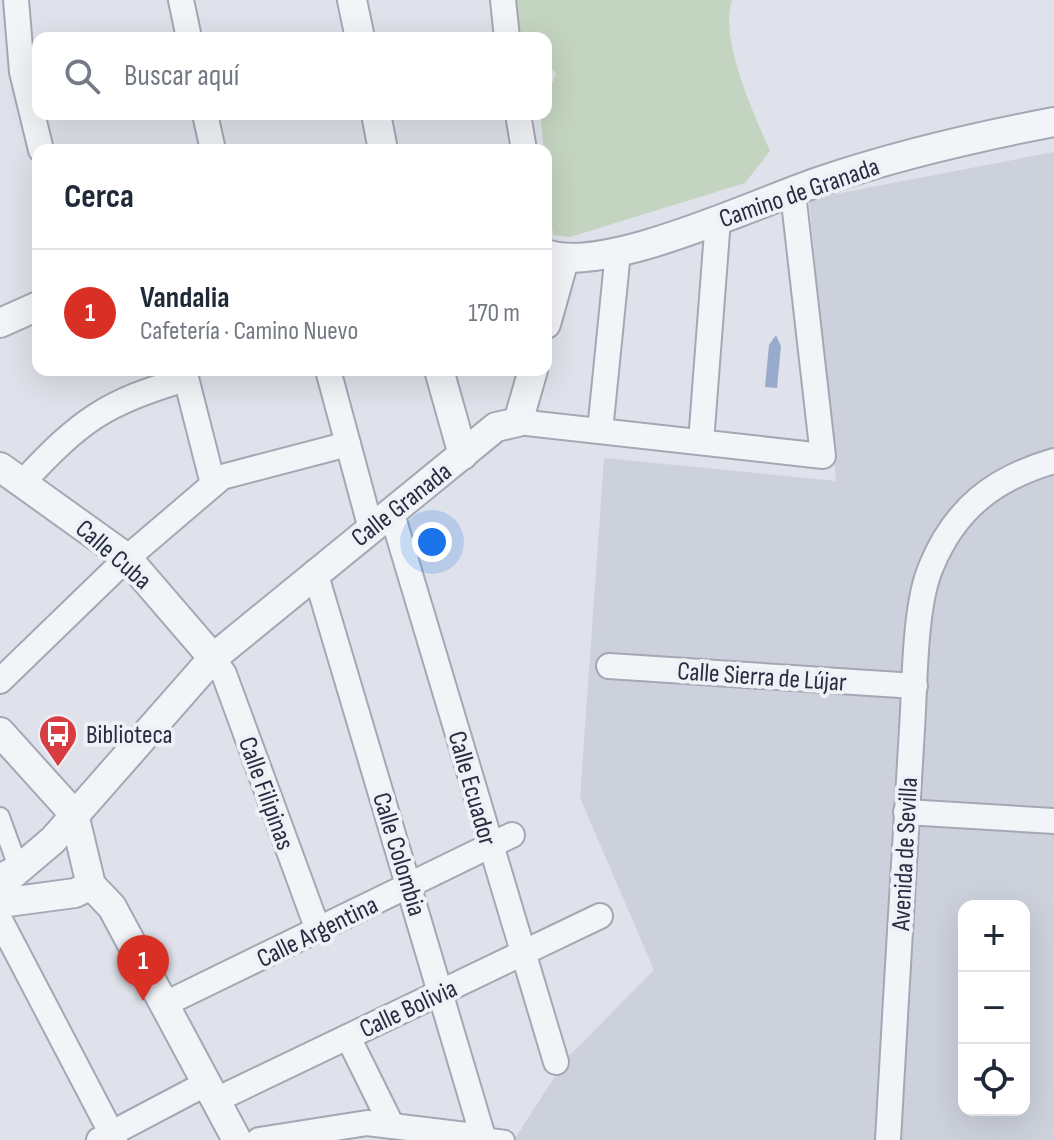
<!DOCTYPE html>
<html lang="es">
<meta charset="utf-8">
<style>
:root{--surface:#fff;--page:#f2f2f3;--text:#1f2937;--muted:#747a83;--line:#e0e1e3;--accent:#d93025}
body{margin:0;font-family:"Sofia Sans Condensed",sans-serif;background:var(--page);color:var(--text)}
.controls{position:absolute;right:24px;bottom:24px;display:grid;overflow:hidden;border-radius:16px;box-shadow:0 8px 32px #0002}
.controls button{width:72px;height:72px;display:grid;place-items:center;padding:0;border:0;border-bottom:2px solid var(--line);background:var(--surface);color:var(--text);font:40px sans-serif}
.you{position:absolute;left:432px;top:542px;width:28px;height:28px;margin:-20px;border:6px solid #fff;border-radius:50%;background:#1a73e8;box-shadow:0 0 0 12px #1a73e833}
.badge{display:grid;place-items:center;width:52px;height:52px;border-radius:50%;background:var(--accent);color:#fff;font-size:26px;font-weight:700}
.pin{position:absolute;translate:-50% -66px;filter:drop-shadow(0 2px 4px #0008)}
.pin::after{content:'';position:absolute;top:42px;width:28px;height:24px;background:inherit;clip-path:polygon(0 0,100% 0,50% 100%)}
.list{margin:0;padding:0;list-style:none}
h2{display:flex;justify-content:space-between;align-items:center;height:104px;margin:0;padding:0 32px;font-size:34px}
h2 small{font-size:26px;font-weight:400;color:var(--muted)}
.list li{display:grid;grid-template-columns:52px 1fr auto;gap:24px;align-items:center;box-sizing:border-box;height:128px;padding:0 32px;border-top:2px solid var(--line)}
.list b{display:block;font-size:30px;white-space:nowrap}
.list p{margin:0;font-size:26px;white-space:nowrap;color:var(--muted)}
.list em{font-size:26px;font-style:normal;color:var(--muted)}
.icon{flex:none;width:44px;height:44px;fill:none;stroke:currentColor;stroke-width:2;stroke-linecap:round;stroke-linejoin:round}
.map{position:relative;flex:none;width:1054px;height:1140px;overflow:hidden}
.search{position:absolute;background:var(--surface);box-shadow:0 8px 32px #0002;left:32px;top:32px;width:520px;height:88px;display:flex;align-items:center;gap:20px;box-sizing:border-box;padding:0 28px;border-radius:16px;color:var(--muted);font-size:30px}
.panel{position:absolute;background:var(--surface);box-shadow:0 8px 32px #0002;left:32px;top:144px;width:520px;height:232px;border-radius:16px}
.map>svg:first-child{display:block}
.built{fill:#cdd1dc;fill-rule:evenodd}
.green{fill:#c3d4c0}
.water{fill:#98abcc}
.lines{fill:none;stroke-linecap:round;stroke-linejoin:round}
.pedestrian-casing{stroke:#a4a8b4;stroke-width:22}
.minor-casing{stroke:#a4a8b4;stroke-width:28}
.tertiary-casing{stroke:#a4a8b4;stroke-width:32}
.pedestrian{stroke:#f2f4f8;stroke-width:18}
.minor{stroke:#f2f4f8;stroke-width:24}
.tertiary{stroke:#f2f4f8;stroke-width:28}
.labels{text-anchor:middle;stroke-width:8;stroke-linejoin:round;paint-order:stroke}
.street-label{font-size:26px;fill:#272e42;stroke:#eff1f7}
.poi-label{font-size:26px;fill:#272e42;stroke:#eff1f7;text-anchor:start}
</style>
<div class="map">
<svg width="1054" height="1140" viewBox="0 0 1054 1140">
<rect width="100%" height="100%" fill="#dfe2ea"/>
<path class="built" d="M1054,152V1140H514L566,1059L654,970L580,798L604,458L836,481L809,199ZM964,906H1024V1110H964Z"/>
<path class="green" d="M516,0H732C719,40 754,114 770,151L745,183L570,237L553,235L540,114H546V97L556,74L546,63V38H524L518,32Z"/>
<path class="water" d="M776,335L781,346L777,388L765,387L769,345Z"/>
<g class="lines">
<defs>
<g id="pedestrian">
<path d="M0,817L17,864L4,871"/>
<path d="M483,1137L505,1140"/>
</g>
<g id="minor">
<path d="M16,0L22,72L41,150"/>
<path d="M181,0L189,38"/>
<path d="M503,0L507,38"/>
<path d="M205,114L213,150"/>
<path d="M518,114L524,150"/>
<path d="M184,370L213,484"/>
<path d="M328,370L371,529"/>
<path d="M518,422L823,456L793,193"/>
<path d="M600,431L618,252"/>
<path d="M701,442L718,219"/>
<path d="M23,482C80,421 105,402 186,379"/>
<path d="M392,514L556,1062"/>
<path d="M213,658L224,674L318,930"/>
<path d="M609,666L915,686"/>
<path d="M0,681L127,558L222,477L348,444"/>
<path d="M906,812L1054,821"/>
<path d="M0,920L115,1140"/>
<path d="M165,1004L512,835"/>
<path d="M348,1037L392,1126"/>
<path d="M216,1100L600,916"/>
<path d="M99,1140L207,1083"/>
<path d="M259,1140L367,1123L483,1137L315,572"/>
<path d="M888,1140C896,1003 903,866 912,729C915,685 914,606 931,567C955,508 995,478 1054,461"/>
</g>
<g id="tertiary">
<path d="M352,0L360,38"/>
<path d="M376,114L383,150"/>
<path d="M546,254C605,275 756,203 818,182C894,156 975,137 1054,122"/>
<path d="M0,323L38,306"/>
<path d="M546,324L564,260"/>
<path d="M439,370L463,455"/>
<path d="M0,467L127,558L213,658"/>
<path d="M0,732L74,814L91,885L112,907L237,1140"/>
<path d="M0,885L53,840L213,658L496,427L518,422L533,370"/>
<path d="M0,903L75,893L91,885"/>
</g>
</defs>
<use href="#pedestrian" class="pedestrian-casing"/>
<use href="#minor" class="minor-casing"/>
<use href="#tertiary" class="tertiary-casing"/>
<use href="#pedestrian" class="pedestrian"/>
<use href="#minor" class="minor"/>
<use href="#tertiary" class="tertiary"/>
</g>
<defs>
<symbol id="bus-pin" viewBox="-11 -11 22 30"><path d="M0 17L-7.5 6A9.5 9.5 0 1 1 7.5 6Z" fill="#d73c41" stroke="#eff1f7"/><path d="M-5-6H5V4H4V6H2V4H-2V6H-4V4H-5ZM-3.5-4V0h7V-4ZM-3.5 1.2v1.5H-2V1.2ZM2 1.2v1.5H3.5V1.2Z" fill="#fff"/></symbol>
</defs>
<g fill-rule="evenodd">
<use href="#bus-pin" x="36" y="712" width="44" height="60"/>
</g>
<g class="labels">
<g class="street-label">
<text transform="translate(799 192) rotate(-19)" y="9">Camino de Granada</text>
<text transform="translate(401 504) rotate(-38)" y="9">Calle Granada</text>
<text transform="translate(114 554) rotate(41)" y="9">Calle Cuba</text>
<text transform="translate(762 676) rotate(4)" y="9">Calle Sierra de Lújar</text>
<text transform="translate(473 788) rotate(74)" y="9">Calle Ecuador</text>
<text transform="translate(267 793) rotate(70)" y="9">Calle Filipinas</text>
<text transform="translate(400 854) rotate(73)" y="9">Calle Colombia</text>
<text transform="translate(904 854) rotate(-87)" y="9">Avenida de Sevilla</text>
<text transform="translate(317 931) rotate(-26)" y="9">Calle Argentina</text>
<text transform="translate(408 1008) rotate(-25)" y="9">Calle Bolivia</text>
</g>
<g class="poi-label">
<text x="86" y="743">Biblioteca</text>
</g>
</g>
</svg>
<div class="controls">
<button>+</button>
<button>−</button>
<button><svg class="icon" aria-label="locate" viewBox="0 0 24 24"><circle cx="12" cy="12" r="6"/><path d="M12 2v4M12 18v4M2 12h4M18 12h4"/></svg></button>
</div>
<div class="you"></div>
<div class="pin badge" style="left:143px;top:1001px">1</div>
<div class="search"><svg class="icon" aria-label="search" viewBox="0 0 24 24"><circle cx="10" cy="10" r="6"/><path d="M15 15l6 6"/></svg>Buscar aquí</div>
<section class="panel">
<h2>Cerca<small></small></h2>
<ul class="list">
<li><span class="badge">1</span><div><b>Vandalia</b><p>Cafetería · Camino Nuevo</p></div><em>170 m</em></li>
</ul>
</section>
</div>
